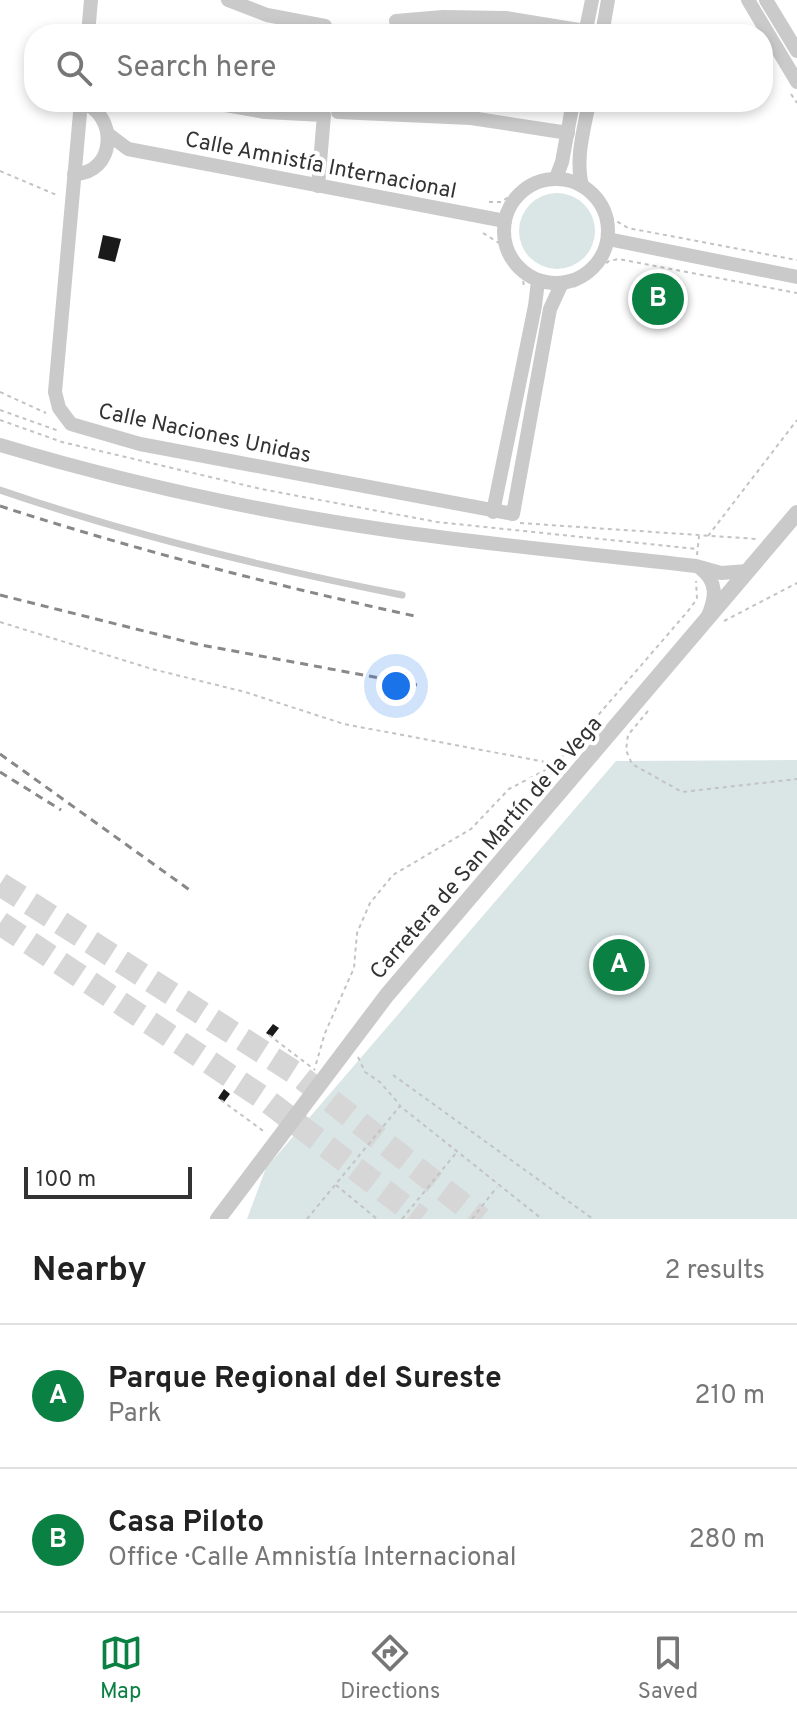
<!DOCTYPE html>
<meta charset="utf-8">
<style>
:root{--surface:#fff;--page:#f2f2f2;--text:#222;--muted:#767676;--line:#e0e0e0;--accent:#0b8043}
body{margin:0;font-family:Overpass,sans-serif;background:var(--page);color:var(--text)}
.scale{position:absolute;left:24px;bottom:20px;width:168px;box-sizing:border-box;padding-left:8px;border:4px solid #333;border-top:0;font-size:22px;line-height:28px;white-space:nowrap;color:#333;-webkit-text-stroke:6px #fff;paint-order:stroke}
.you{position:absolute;left:396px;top:686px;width:28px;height:28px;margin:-20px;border:6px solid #fff;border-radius:50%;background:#1a73e8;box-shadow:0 0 0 12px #1a73e833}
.badge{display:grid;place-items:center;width:52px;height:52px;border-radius:50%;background:var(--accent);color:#fff;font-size:26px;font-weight:700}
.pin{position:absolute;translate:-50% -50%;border:4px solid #fff;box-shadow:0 2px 8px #0006}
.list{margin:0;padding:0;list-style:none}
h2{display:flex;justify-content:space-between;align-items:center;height:104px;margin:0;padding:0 32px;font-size:34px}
h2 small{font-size:26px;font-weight:400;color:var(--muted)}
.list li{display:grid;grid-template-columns:52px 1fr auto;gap:24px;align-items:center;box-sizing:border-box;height:144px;padding:0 32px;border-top:2px solid var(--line)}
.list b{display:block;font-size:30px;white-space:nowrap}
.list p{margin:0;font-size:26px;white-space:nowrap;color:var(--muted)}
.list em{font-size:26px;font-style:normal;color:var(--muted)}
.icon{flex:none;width:44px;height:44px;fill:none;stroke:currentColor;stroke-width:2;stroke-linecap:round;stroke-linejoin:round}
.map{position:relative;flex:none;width:797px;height:1219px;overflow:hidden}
.search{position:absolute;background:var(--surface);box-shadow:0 4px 12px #0003;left:24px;right:24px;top:24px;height:88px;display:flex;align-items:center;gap:20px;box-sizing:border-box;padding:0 28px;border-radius:32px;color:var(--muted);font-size:30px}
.sheet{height:392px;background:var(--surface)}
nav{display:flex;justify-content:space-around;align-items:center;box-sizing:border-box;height:112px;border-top:2px solid var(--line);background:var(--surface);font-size:22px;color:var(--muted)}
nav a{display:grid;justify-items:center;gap:4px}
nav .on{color:var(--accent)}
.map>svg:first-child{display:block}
.green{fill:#d9e6e5}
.building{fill:#1a1a1a}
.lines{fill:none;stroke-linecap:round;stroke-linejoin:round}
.motorway-tunnel{stroke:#d6d6d6;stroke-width:24;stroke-dasharray:24 12;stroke-linecap:butt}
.path{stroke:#c3c3c3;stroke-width:2;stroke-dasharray:4 4;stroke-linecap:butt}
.service{stroke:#cacaca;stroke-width:7}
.minor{stroke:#cacaca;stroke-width:14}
.tertiary{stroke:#cacaca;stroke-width:16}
.rail{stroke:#888;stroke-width:3;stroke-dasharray:8 6;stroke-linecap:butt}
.labels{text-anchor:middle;stroke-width:8;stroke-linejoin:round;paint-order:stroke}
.street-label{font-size:22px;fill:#333;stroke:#fff}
</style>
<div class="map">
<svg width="797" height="1219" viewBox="0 0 797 1219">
<rect width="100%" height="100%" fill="#fff"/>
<g class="green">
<circle cx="557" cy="231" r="38"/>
<path d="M797,760V1219H247L266,1168L616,761Z"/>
</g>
<g class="building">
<path d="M103,235L121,239L115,262L98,258Z"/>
<path d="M643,285L682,292L678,313L637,305L638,299L634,298L636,288L642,289Z"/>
<path d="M273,1024L279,1028L272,1037L266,1033Z"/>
<path d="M224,1089L230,1094L224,1102L218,1098Z"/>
</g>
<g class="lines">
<g class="motorway-tunnel">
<path d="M0,884L297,1074L481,1219"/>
<path d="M0,923L266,1100L421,1219"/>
</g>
<g class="path">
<path d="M791,94L797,103"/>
<path d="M0,171L59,196"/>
<path d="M595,189L613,219L628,228L797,260"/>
<path d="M489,202H501L543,173"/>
<path d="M483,233L499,243L523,280L524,287"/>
<path d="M574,287L609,261L619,259L797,293"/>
<path d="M0,392L46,413"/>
<path d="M0,410L59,431"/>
<path d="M0,420L62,442L261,489L437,522L697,549"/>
<path d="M520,523L757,539"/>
<path d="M708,536L797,420"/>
<path d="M697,555L699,536"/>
<path d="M724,621L797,583"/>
<path d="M0,622L152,669L245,692L344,724L556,764L688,611L697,599L696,581"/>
<path d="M648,711L628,735L626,750L632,764L682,792L797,779"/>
<path d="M269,1035L315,1070"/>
<path d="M358,1057L365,1072L380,1082L400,1105"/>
<path d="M316,1064L325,1033L354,968L357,933L370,903L393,875L471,829L509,789L555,765"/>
<path d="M393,1075L593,1219"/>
<path d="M221,1100L266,1133"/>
<path d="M336,1185L377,1219"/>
<path d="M307,1219L400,1106L542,1219"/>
<path d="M402,1219L456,1153"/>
<path d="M472,1219L497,1187"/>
</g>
<path class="service" d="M0,490C131,535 266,568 402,595"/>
<g class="minor">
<path d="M228,0L267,15L325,26"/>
<path d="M748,0L797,82"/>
<path d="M766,0L797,51"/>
<path d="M396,21L443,17L506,18L585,31"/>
<path d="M88,34L91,0"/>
<path d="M585,34L592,0"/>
<path d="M602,34L608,0"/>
<path d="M81,102L55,392L59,408L71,424L140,444L513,514L550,309L562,283"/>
<path d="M208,102L265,112L324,115L318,186"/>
<path d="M338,112L471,118L568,133"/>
<path d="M108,134L128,149L505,221"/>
<path d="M74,174C116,174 119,114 81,102"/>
<path d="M556,178L562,162L573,102"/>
<circle cx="556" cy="231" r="52"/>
<path d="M582,186C575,158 584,130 589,102"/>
<path d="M608,239L797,277"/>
<path d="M0,445C126,483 256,511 387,530C490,545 593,554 696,566L721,573L748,571"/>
<path d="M493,512L535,306L538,281"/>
<path d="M700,568C718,582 716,597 708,616"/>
</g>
<path class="tertiary" d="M218,1219L387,995L797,513"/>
<g class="rail">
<path d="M0,506C138,551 278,586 419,617"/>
<path d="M0,595L196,644L417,685"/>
<path d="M0,754L191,891"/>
<path d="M0,772L61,810"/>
</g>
</g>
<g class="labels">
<g class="street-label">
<text transform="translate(321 164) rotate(11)" y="8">Calle Amnistía Internacional</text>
<text transform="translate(205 432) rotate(12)" y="8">Calle Naciones Unidas</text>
<text transform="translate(485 847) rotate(-49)" y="8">Carretera de San Martín de la Vega</text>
</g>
</g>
</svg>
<div class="scale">100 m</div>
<div class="you"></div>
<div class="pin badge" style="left:619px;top:965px">A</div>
<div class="pin badge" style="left:658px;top:299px">B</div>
<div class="search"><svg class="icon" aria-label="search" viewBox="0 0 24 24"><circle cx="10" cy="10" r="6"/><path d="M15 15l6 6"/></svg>Search here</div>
</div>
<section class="sheet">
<h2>Nearby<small>2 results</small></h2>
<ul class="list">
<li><span class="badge">A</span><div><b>Parque Regional del Sureste</b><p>Park</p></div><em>210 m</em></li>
<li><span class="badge">B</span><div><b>Casa Piloto</b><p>Office · Calle Amnistía Internacional</p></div><em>280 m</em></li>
</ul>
</section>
<nav>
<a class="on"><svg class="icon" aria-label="map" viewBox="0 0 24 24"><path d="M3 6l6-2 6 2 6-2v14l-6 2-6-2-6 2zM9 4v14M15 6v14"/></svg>Map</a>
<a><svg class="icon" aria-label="directions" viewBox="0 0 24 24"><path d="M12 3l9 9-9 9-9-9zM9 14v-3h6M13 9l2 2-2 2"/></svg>Directions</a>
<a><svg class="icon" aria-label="saved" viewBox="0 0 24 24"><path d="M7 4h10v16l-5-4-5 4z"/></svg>Saved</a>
</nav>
